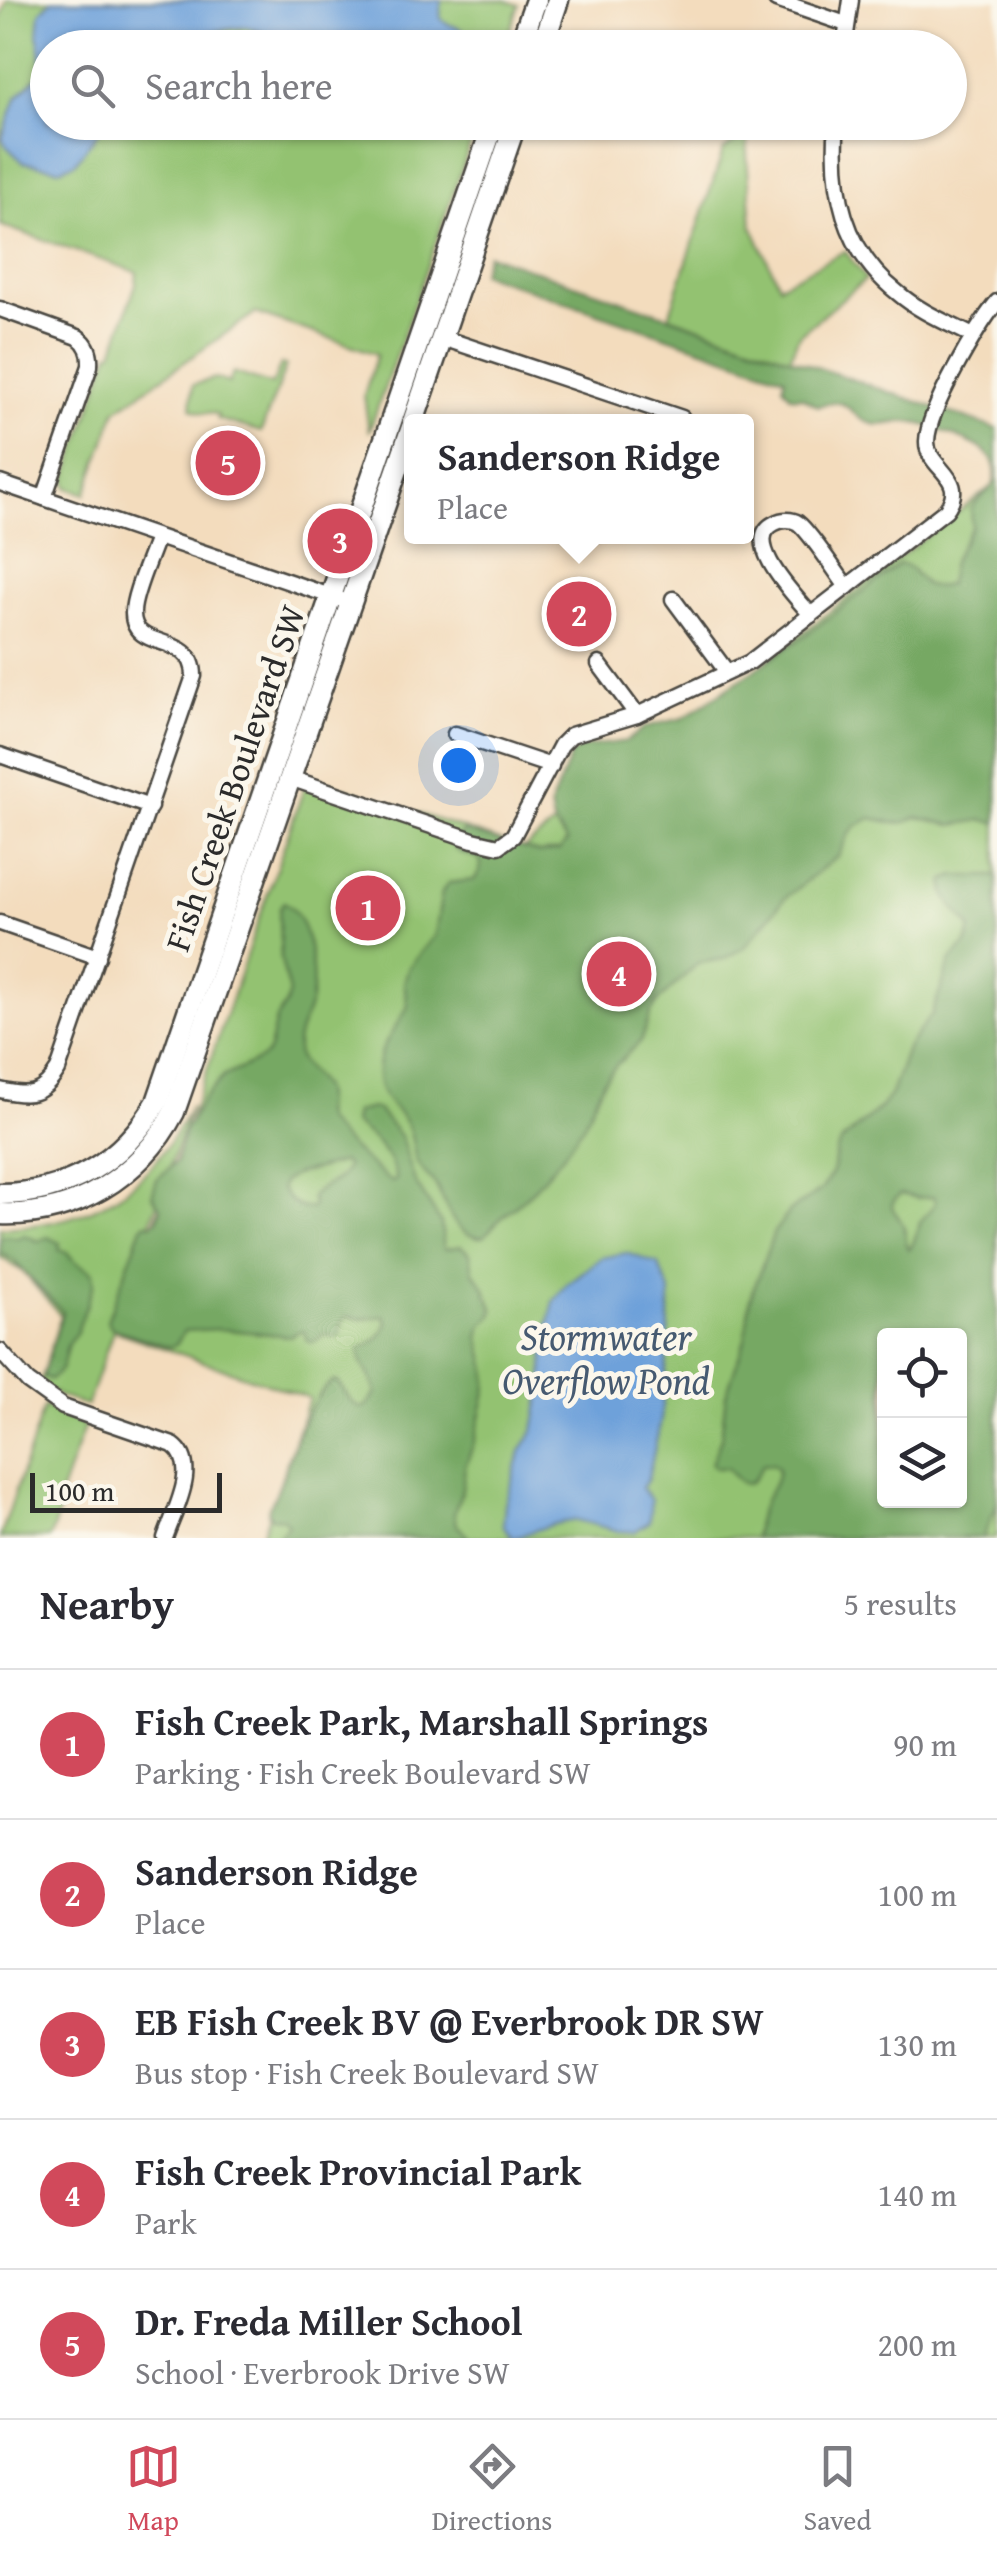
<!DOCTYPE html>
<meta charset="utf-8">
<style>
:root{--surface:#fff;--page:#f2f2f3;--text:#2b2b33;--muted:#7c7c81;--line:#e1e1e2;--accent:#d1495b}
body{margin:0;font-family:"Gentium Book Plus",serif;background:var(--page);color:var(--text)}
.controls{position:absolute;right:30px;bottom:30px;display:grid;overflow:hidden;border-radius:10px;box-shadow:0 2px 8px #0004}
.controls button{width:90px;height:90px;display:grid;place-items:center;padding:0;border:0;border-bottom:2px solid var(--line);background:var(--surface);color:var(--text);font:50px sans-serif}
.scale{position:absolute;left:30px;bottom:25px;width:192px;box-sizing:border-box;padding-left:10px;border:5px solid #2b2b2b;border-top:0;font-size:28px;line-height:35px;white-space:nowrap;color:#2b2b2b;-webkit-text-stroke:8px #fbf7ec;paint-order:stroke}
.you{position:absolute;left:458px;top:765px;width:35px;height:35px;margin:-25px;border:8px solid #fff;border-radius:50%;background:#1a73e8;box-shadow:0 0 0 15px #1a73e833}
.badge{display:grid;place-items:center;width:65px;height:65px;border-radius:50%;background:var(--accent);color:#fff;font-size:32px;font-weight:700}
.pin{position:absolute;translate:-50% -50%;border:5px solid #fff;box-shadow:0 2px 10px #0006}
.popup{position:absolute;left:404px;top:414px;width:350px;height:130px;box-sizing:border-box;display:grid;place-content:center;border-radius:10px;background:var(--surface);filter:drop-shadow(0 2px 8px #0005);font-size:32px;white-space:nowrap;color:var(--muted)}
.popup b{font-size:38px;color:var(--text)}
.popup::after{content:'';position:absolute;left:50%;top:100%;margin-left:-20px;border:20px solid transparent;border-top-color:var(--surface)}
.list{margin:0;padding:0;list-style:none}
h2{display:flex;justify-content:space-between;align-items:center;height:130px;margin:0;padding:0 40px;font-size:42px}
h2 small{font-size:32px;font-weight:400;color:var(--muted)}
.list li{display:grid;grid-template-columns:65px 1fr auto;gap:30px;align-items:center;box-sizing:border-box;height:150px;padding:0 40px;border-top:2px solid var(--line)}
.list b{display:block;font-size:38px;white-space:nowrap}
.list p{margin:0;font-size:32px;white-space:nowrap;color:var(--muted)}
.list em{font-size:32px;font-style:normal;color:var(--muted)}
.icon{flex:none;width:55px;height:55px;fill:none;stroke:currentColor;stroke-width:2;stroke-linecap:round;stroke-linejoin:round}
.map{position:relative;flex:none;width:997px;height:1538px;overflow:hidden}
.search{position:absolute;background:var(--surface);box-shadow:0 2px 8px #0004;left:30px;right:30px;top:30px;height:110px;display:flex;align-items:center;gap:25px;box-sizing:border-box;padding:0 35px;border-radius:55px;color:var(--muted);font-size:38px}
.sheet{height:880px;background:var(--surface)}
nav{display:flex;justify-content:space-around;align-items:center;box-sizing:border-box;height:140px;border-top:2px solid var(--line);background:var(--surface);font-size:28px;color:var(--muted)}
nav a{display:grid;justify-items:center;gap:5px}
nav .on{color:var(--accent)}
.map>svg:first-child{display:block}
.green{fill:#93c271;stroke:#5f764e;stroke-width:2.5;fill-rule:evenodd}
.forest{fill:#76a863;stroke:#506a47;stroke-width:2.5;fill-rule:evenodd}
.water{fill:#6ea1da;stroke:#4c6682;stroke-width:2.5}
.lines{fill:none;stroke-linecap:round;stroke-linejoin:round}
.minor-casing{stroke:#494641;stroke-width:19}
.secondary-casing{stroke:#494641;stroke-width:25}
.minor{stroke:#fff;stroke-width:14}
.secondary{stroke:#fff;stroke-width:20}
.labels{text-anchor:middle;stroke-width:10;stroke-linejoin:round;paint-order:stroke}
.street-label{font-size:35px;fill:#2b2b2b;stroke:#fbf7ec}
.water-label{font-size:38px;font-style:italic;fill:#465a71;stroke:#fbf7ec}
</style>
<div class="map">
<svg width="997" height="1538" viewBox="0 0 997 1538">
<rect width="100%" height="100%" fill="#fbf7ec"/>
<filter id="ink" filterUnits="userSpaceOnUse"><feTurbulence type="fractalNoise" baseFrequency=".01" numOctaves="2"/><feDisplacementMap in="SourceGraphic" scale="20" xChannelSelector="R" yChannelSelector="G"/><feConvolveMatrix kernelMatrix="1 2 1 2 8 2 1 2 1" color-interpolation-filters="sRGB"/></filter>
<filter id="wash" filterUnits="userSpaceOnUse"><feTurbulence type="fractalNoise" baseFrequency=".0048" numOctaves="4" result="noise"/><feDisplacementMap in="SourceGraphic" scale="40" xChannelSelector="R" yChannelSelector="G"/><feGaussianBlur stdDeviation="2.25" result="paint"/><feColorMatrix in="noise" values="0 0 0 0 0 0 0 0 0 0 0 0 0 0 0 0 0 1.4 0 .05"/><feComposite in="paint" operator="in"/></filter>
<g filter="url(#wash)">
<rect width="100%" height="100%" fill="#f3dcbd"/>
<g class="green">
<path d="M7,0H505L519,5L504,47L48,48V122L478,123L369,432L364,395L377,354L255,313L116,410L86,494L68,488L66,480L110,352H113L136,284L137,272L0,225V20Z"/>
<path d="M749,130L747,155L752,226L779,285L845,251L866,279L799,335L790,358L669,316L723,151Z"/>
<path d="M281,364L286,366L261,432L217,419L218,415C208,411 200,415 191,408L193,385L215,378L229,383L233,372L272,385Z"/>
<path d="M997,482V1538H261L309,1398L117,1332L308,776L523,849ZM884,1336H960V1500H884Z"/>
<path d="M191,1106L87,1406L58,1396L40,1382L61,1316L22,1271L0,1257V1228C98,1223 146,1192 191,1106Z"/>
<path d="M44,1406L85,1425L58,1501L62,1503L50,1538H0Z"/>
</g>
<g class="forest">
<path d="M487,254L997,429V823L983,820L952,825L917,817L906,822L895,823L871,818L856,826L848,835L838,856L785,898L745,947L723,959L698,963L658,1001L651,1012L641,1041L617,1064L603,1082L583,1126L563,1155L531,1192L496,1223L484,1237C452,1238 448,1206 435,1184C429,1175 419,1170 416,1160C413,1150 413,1139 409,1129C400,1107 380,1104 378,1076C376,1047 396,1030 408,1006L404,983L409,967L435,935L442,892L448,883L474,880L480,871L481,860C470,853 450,855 451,838L466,831L539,853L560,850L567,842L553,823L550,806L571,754L582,747L627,741L645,727L683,718L806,635L899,564C923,568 917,596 948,584L952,562L972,526L971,509C977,498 993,491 995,479C997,467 993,459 984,451C976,443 925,424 912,422C899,420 886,427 873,424C846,418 854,394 818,406L802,397L791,396L783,386L785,377L481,273Z"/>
<path d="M955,876H997V1504L983,1538H754C756,1526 758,1513 764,1502C770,1489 777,1484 778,1469L773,1464L762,1465C750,1488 745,1491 727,1468H716L711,1464L721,1438L726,1394L745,1340L750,1299L774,1232L790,1211L822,1189L832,1172L837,1150L842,1141L881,1107L891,1094L908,1046L932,1014L951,960L967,944L971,928C960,913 940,900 945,880ZM901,1194L918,1198L934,1197L935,1204L920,1222L913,1244L909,1250C905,1241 906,1231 902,1223C895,1209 884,1208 901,1194ZM884,1336H960V1500H884Z"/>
<path d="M284,902C310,917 317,976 310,1003C306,1018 296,1033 297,1049C298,1066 315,1074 322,1088C327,1097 321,1108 324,1118C327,1128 381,1175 392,1182L396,1180C392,1154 374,1138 353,1123L355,1112L372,1108L378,1110L401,1137L415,1182L441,1223L444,1249L461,1246L470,1254L473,1272L484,1286L493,1308V1314L482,1326L479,1337L487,1369V1387L475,1440L465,1467L462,1490L454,1513L456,1524L469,1538H276L287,1527V1522L282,1518L271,1517L268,1512L269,1507C291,1470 297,1408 333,1381L338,1382L351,1401L360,1408L366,1406L376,1393C374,1376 357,1365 360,1349C375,1340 381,1340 387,1322L384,1316L363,1319L347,1316L343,1320L339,1335L334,1337L324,1334L316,1341L310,1342L306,1338L305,1332L300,1331L290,1336L218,1329L184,1331L177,1343L170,1347L113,1329L107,1321L142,1227L146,1223L152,1224L157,1220L161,1209L152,1196L157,1179L176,1162L185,1129L204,1098L224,1076L257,1061L266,1055L269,1050L276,1019L286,1004L289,993L281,959L279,918L280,907ZM343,1162L347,1166C341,1183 322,1183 311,1197L313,1203L312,1208C298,1210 286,1200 281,1188L284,1181L294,1175Z"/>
<path d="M24,1235L38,1241L48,1237L60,1243L59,1250L68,1253C72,1262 85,1266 93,1273L94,1284L77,1332L68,1343L62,1368L51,1380L42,1376L63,1312L13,1260L0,1253V1237L10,1236L18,1238Z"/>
</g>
<g class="water">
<path d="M52,0H442C435,30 449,20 465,32L466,38L461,42L446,45L420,44L411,48L359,47L346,40L327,45L292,35L267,34L246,27L209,32L171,47L48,48V122L105,123L75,163L59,169L23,162L6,146L2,138L16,98L40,74L42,67L38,34L40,13Z"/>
<path d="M626,1253L658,1264L670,1291L668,1348L661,1420L648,1479L642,1488L651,1500L649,1522L634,1532L618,1531L577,1520L554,1524L513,1538L503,1525L505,1504L521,1451L534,1430L543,1381L545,1339L554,1301L566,1285L601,1258Z"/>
</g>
</g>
<g filter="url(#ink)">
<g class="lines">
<defs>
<g id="minor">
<path d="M776,0L846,24"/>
<path d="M844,48L851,0"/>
<path d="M837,122C831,188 843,250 898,293C920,312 948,323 973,336"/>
<path d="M0,309L78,337C88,344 91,354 90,366L44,498"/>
<path d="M443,338L682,418"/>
<path d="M0,483L351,603"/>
<path d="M673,599L727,672"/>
<path d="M811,615C797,598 739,540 775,523C782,519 792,519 798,523C810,532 836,572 847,587"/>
<path d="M599,664L637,715"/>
<path d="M455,734L551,766"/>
<path d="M0,755L150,807"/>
<path d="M290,778L473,840L499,846L513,836L561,745L571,735L637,715L750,662L946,510C970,477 926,469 927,441C928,410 977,327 997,302"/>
<path d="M0,923L98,957"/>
<path d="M0,1090C29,1097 42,1096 58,1070L194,676C194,631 133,653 133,614C132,596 151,556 157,537"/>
<path d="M0,1351L28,1382L63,1407L173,1445C201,1465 174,1511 165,1538"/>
</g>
<g id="secondary">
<path d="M519,48L536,0"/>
<path d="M542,48L558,0"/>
<path d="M413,422L516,122"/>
<path d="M0,1194C68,1194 123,1161 157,1102L494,122"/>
<path d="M0,1214C74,1217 140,1177 174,1112L412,427"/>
</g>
</defs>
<use href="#minor" class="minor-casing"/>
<use href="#secondary" class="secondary-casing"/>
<use href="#minor" class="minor"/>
<use href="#secondary" class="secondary"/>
</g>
</g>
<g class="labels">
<g class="street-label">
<text transform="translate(235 778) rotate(-71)" y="12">Fish Creek Boulevard SW</text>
</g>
<g class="water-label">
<text x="606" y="1350">Stormwater<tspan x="606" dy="44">Overflow Pond</tspan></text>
</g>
</g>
</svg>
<div class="controls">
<button><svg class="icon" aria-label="locate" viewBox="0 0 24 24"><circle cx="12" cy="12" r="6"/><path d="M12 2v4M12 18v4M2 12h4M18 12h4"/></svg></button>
<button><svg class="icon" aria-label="layers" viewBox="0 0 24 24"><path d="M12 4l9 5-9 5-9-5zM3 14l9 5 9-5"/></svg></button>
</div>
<div class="scale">100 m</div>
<div class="you"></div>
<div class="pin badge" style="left:368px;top:908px">1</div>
<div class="pin badge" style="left:579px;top:614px">2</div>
<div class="popup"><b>Sanderson Ridge</b>Place</div>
<div class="pin badge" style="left:340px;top:541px">3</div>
<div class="pin badge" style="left:619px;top:974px">4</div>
<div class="pin badge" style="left:228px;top:463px">5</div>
<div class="search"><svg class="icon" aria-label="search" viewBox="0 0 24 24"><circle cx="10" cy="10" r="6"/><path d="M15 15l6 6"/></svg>Search here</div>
</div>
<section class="sheet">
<h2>Nearby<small>5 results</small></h2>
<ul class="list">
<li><span class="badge">1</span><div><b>Fish Creek Park, Marshall Springs</b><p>Parking · Fish Creek Boulevard SW</p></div><em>90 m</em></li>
<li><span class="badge">2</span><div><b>Sanderson Ridge</b><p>Place</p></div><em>100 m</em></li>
<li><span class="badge">3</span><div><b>EB Fish Creek BV @ Everbrook DR SW</b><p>Bus stop · Fish Creek Boulevard SW</p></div><em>130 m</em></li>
<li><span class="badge">4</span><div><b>Fish Creek Provincial Park</b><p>Park</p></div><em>140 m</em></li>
<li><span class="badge">5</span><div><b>Dr. Freda Miller School</b><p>School · Everbrook Drive SW</p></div><em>200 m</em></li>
</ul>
</section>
<nav>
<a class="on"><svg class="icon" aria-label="map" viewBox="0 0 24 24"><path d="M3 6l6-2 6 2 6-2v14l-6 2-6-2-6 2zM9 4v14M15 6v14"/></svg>Map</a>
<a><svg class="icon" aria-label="directions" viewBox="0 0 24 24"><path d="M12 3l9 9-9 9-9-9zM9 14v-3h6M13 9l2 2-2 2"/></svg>Directions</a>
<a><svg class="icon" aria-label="saved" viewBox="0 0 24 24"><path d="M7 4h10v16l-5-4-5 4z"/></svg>Saved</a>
</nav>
